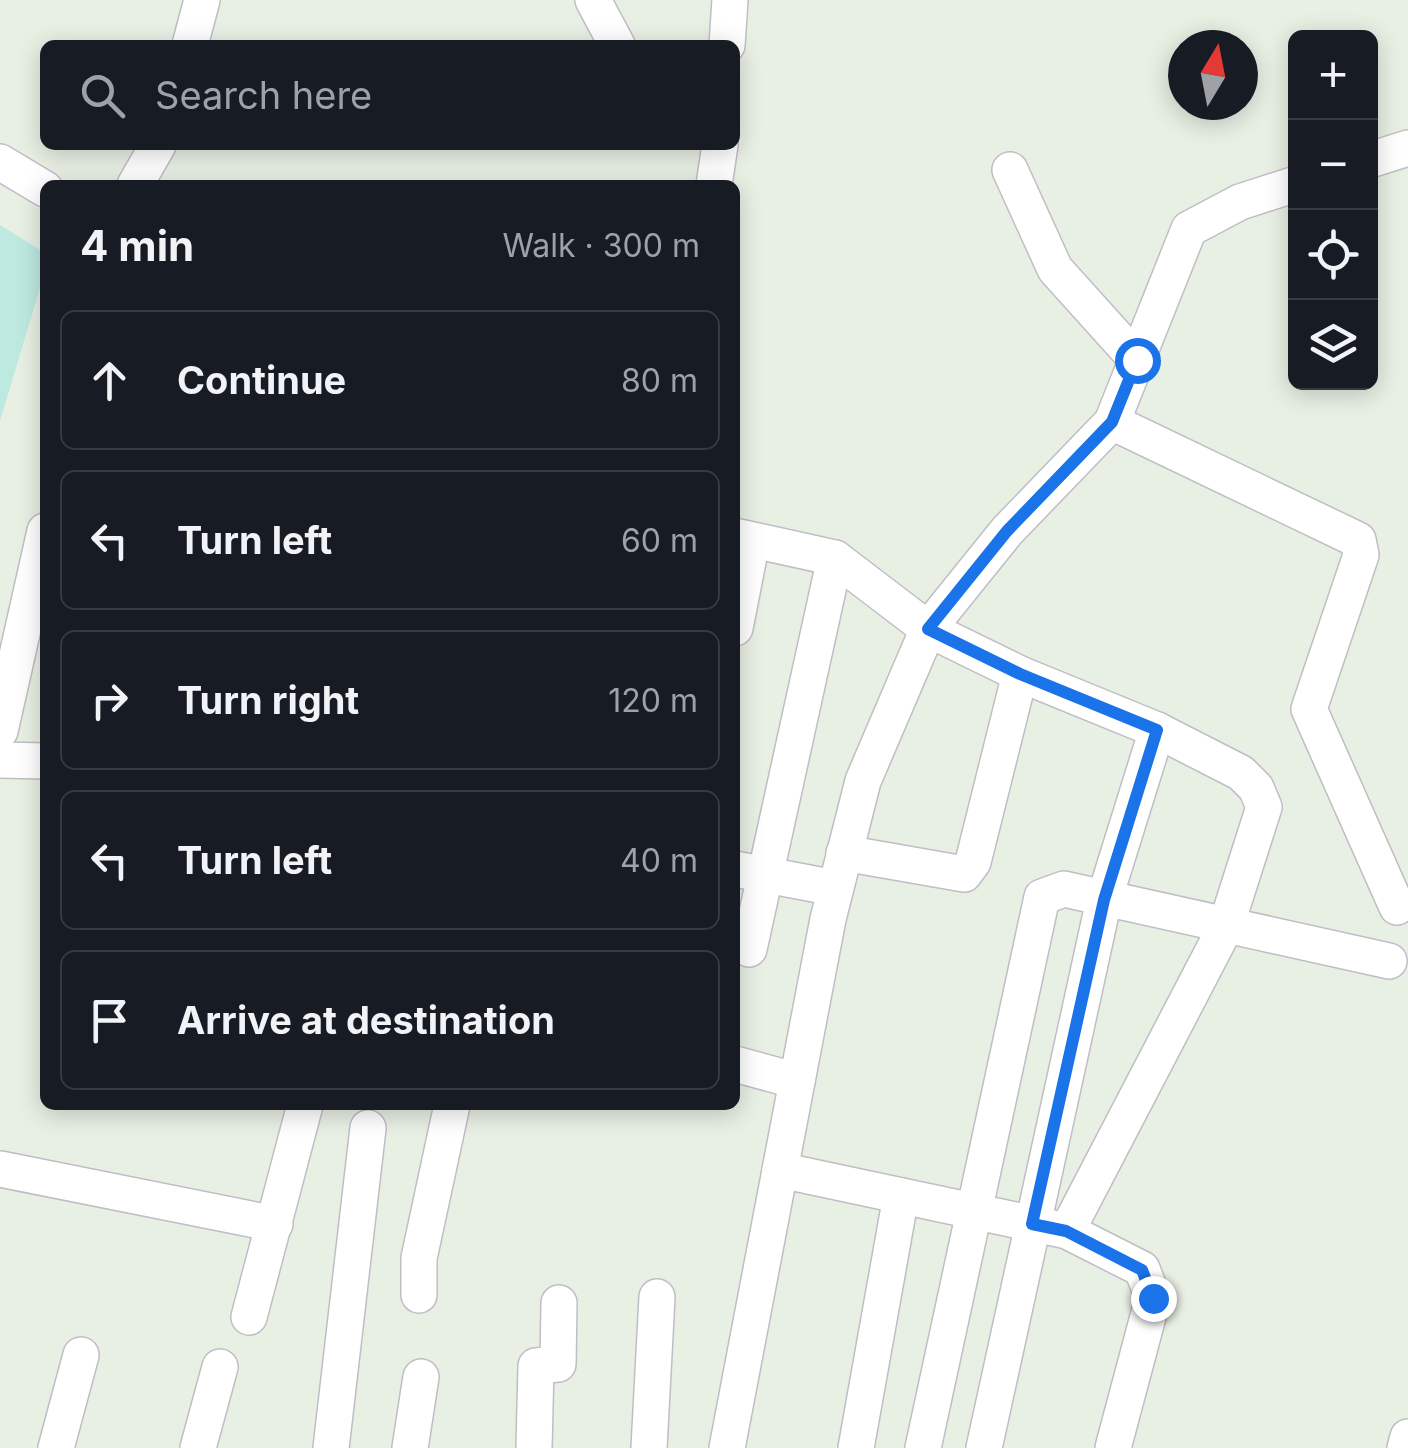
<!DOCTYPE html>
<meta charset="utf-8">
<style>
:root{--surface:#171b24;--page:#242831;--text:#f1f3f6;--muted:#9ea1a6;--line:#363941}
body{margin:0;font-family:Inter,sans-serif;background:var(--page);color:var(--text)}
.controls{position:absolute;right:30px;top:30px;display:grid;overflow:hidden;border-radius:15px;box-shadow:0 5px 25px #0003}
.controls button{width:90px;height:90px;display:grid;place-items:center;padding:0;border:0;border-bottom:2px solid var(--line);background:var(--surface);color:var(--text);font:50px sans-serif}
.compass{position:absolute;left:1168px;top:30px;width:90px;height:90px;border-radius:50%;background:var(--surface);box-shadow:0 5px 25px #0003;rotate:10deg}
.stop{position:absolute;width:30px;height:30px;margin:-22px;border:8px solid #1a73e8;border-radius:50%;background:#fff}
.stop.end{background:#1a73e8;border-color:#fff;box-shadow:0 2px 10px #0008}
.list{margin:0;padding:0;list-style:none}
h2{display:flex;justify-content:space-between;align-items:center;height:130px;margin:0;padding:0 40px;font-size:42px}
h2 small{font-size:32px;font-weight:400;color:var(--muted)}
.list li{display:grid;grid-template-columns:65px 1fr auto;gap:30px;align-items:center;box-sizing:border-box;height:140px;margin:0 20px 20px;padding:0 20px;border:2px solid var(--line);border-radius:15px}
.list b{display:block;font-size:38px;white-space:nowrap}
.list em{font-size:32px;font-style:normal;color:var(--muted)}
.icon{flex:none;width:55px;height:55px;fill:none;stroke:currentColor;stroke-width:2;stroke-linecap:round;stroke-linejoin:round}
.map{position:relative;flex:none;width:1408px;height:1448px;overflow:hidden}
.search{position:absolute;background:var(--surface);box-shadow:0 5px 25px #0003;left:40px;top:40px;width:700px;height:110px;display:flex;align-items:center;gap:25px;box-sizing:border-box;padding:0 35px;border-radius:15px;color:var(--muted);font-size:38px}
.panel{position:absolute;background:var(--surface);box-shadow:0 5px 25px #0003;left:40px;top:180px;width:700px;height:930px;border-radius:15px}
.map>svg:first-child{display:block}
.green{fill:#bee9e1}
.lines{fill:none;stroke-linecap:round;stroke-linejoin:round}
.minor-casing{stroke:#c1bdc6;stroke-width:38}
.minor{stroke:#fff;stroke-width:35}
.route{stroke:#1a73e8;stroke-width:12}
</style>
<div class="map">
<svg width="1408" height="1448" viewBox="0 0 1408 1448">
<rect width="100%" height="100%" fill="#e8efe3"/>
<path class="green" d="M0,225L45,253V271L0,421Z"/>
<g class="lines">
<defs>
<g id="minor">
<path d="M593,0L617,45"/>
<path d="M190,45L202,0"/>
<path d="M727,45L730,0"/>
<path d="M1370,160L1408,148"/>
<path d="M0,162L45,189"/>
<path d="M1010,170L1055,269L1137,360"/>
<path d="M135,185L158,145"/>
<path d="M714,185L720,145"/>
<path d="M1112,422L1358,540L1361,555L1309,709L1397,907"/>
<path d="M735,536L835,558L928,629L1020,674L1157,730L1241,773L1256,788L1264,807L1226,926L1067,1231"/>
<path d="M735,628L752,541"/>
<path d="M0,731L45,531"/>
<path d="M0,760L45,761"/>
<path d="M844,853L964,874L973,862L1020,674"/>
<path d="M735,869L835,888"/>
<path d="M749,949L835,558"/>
<path d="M735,1064L797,1081"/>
<path d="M0,1169L275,1224"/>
<path d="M780,1170L1067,1231L1142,1269L1153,1298L1113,1448"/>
<path d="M419,1295V1258L452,1105"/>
<path d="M249,1317L305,1105"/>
<path d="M56,1448L81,1355"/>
<path d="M198,1448L220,1367"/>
<path d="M331,1448L368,1128"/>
<path d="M410,1448L421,1377"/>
<path d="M534,1448L536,1366L558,1364L559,1303"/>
<path d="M649,1448L657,1297"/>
<path d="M727,1448L828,919L863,781L928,629L1007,531L1112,422L1189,229L1240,202L1296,184"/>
<path d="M856,1448L901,1196"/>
<path d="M923,1448L1042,897L1064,889L1389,961"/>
<path d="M984,1448L1104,900L1157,730"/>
<path d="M1405,1448L1408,1437"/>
</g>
</defs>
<use href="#minor" class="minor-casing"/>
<use href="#minor" class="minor"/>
</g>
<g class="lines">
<path class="route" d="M1137,360L1112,422L1007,531L928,629L1020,674L1157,730L1104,900L1032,1224L1066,1231L1142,1270L1153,1298"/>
</g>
</svg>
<div class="controls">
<button>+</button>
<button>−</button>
<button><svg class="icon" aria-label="locate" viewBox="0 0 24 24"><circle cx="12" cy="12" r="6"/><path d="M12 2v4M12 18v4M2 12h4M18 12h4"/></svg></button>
<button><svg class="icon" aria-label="layers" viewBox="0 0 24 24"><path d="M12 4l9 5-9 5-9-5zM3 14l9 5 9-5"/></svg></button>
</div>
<svg class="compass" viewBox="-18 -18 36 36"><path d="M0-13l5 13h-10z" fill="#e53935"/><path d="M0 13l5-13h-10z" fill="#9ea1a6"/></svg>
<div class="stop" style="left:1137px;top:360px"></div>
<div class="stop end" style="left:1153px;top:1298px"></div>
<div class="search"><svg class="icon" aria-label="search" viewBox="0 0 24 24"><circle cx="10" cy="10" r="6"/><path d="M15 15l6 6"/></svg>Search here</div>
<section class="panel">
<h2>4 min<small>Walk · 300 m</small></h2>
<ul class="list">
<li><svg class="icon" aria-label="ahead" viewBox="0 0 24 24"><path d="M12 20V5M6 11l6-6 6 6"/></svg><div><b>Continue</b></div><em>80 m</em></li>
<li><svg class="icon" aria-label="left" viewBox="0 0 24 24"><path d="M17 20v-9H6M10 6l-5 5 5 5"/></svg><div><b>Turn left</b></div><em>60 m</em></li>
<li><svg class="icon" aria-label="right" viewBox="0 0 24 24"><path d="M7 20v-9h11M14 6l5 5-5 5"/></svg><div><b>Turn right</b></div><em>120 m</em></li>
<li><svg class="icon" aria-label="left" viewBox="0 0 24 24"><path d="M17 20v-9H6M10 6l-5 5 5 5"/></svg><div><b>Turn left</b></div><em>40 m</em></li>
<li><svg class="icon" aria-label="arrive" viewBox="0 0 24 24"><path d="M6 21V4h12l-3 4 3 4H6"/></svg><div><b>Arrive at destination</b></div></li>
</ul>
</section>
</div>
